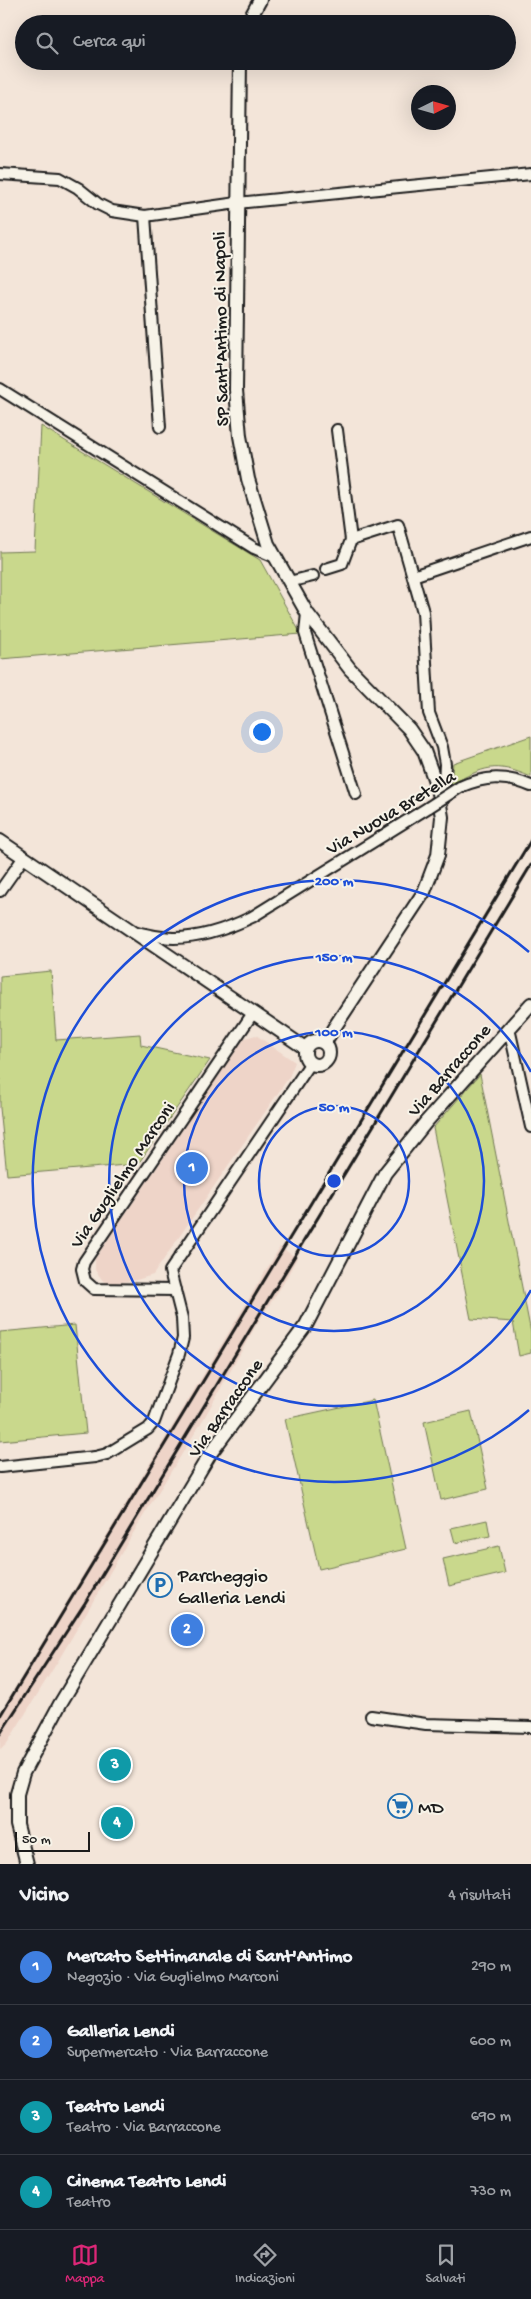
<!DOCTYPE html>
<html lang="it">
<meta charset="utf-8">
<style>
:root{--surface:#171b24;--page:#242831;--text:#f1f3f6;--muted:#9ea1a6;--line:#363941;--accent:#db2777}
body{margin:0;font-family:"Gochi Hand",sans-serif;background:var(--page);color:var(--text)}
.compass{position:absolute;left:411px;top:85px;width:45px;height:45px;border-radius:50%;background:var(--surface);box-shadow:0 5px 20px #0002;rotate:85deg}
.scale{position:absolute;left:15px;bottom:12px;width:75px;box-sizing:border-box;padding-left:5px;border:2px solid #1c1c1c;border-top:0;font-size:14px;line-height:18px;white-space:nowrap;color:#1c1c1c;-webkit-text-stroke:4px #f7f3e8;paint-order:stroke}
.you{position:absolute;left:261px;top:731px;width:18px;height:18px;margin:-12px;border:4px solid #fff;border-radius:50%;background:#1a73e8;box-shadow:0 0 0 8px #1a73e833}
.badge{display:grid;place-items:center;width:32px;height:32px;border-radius:50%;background:var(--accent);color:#fff;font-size:16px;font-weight:700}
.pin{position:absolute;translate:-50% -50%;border:2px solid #fff;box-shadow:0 1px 5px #0006}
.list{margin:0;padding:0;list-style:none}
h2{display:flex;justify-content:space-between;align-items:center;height:65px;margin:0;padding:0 20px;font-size:21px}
h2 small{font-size:16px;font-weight:400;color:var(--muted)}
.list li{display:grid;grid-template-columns:32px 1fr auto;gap:15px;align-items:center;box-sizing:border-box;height:75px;padding:0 20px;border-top:1px solid var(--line)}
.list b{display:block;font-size:19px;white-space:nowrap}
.list p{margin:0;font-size:16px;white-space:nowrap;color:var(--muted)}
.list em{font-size:16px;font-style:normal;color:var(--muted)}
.icon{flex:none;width:28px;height:28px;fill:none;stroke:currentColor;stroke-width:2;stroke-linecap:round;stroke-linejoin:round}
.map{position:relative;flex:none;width:531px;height:1864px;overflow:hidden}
.search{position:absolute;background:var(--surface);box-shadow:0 5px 20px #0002;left:15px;right:15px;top:15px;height:55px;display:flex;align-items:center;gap:12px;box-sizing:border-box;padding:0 18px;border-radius:28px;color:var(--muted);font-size:19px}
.sheet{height:365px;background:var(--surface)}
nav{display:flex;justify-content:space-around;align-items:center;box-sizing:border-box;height:70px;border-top:1px solid var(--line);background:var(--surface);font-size:14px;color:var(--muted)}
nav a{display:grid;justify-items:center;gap:2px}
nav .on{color:var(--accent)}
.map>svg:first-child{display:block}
.built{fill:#eed4c8}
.green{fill:#c9d88c;stroke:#727a54}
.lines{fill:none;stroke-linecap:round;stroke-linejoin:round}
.minor-casing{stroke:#1c1c1c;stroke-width:14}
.tertiary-casing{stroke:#1c1c1c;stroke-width:16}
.minor{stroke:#f7f3e8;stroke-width:10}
.tertiary{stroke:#f7f3e8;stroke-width:12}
.rail{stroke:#1c1c1c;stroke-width:3}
.minor-bridge-casing{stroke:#1c1c1c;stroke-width:14;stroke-linecap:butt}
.minor-bridge{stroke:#f7f3e8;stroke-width:10}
.ring{fill:none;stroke:#1d4ed8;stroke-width:2.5}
.labels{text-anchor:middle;stroke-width:4;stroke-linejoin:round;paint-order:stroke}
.street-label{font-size:19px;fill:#1c1c1c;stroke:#f7f3e8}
.poi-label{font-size:19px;fill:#1c1c1c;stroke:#f7f3e8;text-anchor:start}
.centre{fill:#1d4ed8;stroke:#f7f3e8;stroke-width:2.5}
.ring-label{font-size:15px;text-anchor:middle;font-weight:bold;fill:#1d4ed8;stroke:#f7f3e8;stroke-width:4;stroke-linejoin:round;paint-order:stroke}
</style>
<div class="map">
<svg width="531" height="1864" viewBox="0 0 531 1864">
<rect width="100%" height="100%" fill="#f3e5d9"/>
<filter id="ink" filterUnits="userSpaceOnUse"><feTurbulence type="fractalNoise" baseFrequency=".02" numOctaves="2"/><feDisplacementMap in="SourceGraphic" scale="10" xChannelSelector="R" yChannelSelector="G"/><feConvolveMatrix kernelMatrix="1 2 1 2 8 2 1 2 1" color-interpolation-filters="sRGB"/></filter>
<g filter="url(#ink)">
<g class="built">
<path d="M256,1035L295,1062L289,1077L153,1275L133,1281L110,1283L103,1281L95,1270V1259L237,1049L245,1038Z"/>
<path d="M280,1247L297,1258L283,1284L255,1327L203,1420L139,1523L58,1661L6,1745L0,1749V1713Z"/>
</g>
<g class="green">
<path d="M41,426L260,560L301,634L0,659V552L35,551Z"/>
<path d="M531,736V777C494,761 485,767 451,784L453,763Z"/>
<path d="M51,971L56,1040L140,1034L141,1045L210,1060L138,1164L7,1175L0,1108V976Z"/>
<path d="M480,1074L531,1333V1353L519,1356L513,1322L471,1319L433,1128Z"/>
<path d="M75,1325L86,1433L0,1441V1332Z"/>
<path d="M373,1400L406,1549L319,1569L285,1419Z"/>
<path d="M471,1411L488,1489L441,1500L424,1422Z"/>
<path d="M487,1520L490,1536L455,1543L451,1528Z"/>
<path d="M499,1546L505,1573L449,1586L443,1559Z"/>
</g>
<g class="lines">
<defs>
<g id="minor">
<path d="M0,174L60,178L78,188L98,204L112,211L145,216L237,203L531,174"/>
<path d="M145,216L160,427"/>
<path d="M0,389L254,548L275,557"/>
<path d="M337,430L351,540"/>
<path d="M326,569L342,564L351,540L398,525L423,612L429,713L442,747L445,764L443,801"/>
<path d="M413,576L531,536"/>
<path d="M289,582L313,576"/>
<path d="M307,613L305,633L356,794"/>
<path d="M460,787C485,776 506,775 531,786"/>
<path d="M0,891L24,857"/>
<path d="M135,932C147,934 161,938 174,938C201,938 227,929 252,917L429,807"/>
<path d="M509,1028L531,1127"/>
<path d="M175,1290L94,1289L85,1281L82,1269L84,1262L253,1013"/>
<path d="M0,1467L95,1457L107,1454L148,1429L154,1422L179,1354L183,1338L182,1318L170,1271L310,1064"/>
<path d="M371,1716L426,1724L531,1727"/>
</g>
<g id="tertiary">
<path d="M247,24L260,0"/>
<path d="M240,61L236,390L240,436L248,479L268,544L307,613L350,669L409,729L424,751L437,787L442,817L438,855L424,892L324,1043"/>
<path d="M0,841L305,1048"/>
<circle cx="317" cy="1053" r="12"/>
<path d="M27,1864L17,1825V1794L23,1773L60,1704L210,1454L306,1325L385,1173L426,1122L531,1004"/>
</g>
</defs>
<use href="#minor" class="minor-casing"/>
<use href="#tertiary" class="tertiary-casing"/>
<use href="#minor" class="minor"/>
<use href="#tertiary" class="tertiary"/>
<g class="rail">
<path d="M0,1716L531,840"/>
<path d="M0,1734L85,1603L531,865"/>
</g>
<defs>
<path id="minor-bridge" d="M429,807L460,787"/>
</defs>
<use href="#minor-bridge" class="minor-bridge-casing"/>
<use href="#minor-bridge" class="minor-bridge"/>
</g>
</g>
<g class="ring">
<circle cx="334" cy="1181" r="75"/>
<circle cx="334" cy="1181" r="150"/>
<path d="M531 1290A225 225 0 1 1 531 1072"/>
<path d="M529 1410A301 301 0 1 1 529 952"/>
</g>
<defs>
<symbol id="parking-ring" viewBox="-11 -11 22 22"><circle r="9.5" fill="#f7f3e8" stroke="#1f6fb2" stroke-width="1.5"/><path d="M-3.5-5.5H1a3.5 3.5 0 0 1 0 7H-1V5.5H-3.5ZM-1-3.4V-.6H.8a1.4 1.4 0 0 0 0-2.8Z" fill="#1f6fb2"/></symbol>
<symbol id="supermarket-ring" viewBox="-11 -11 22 22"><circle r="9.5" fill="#f7f3e8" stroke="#1f6fb2" stroke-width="1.5"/><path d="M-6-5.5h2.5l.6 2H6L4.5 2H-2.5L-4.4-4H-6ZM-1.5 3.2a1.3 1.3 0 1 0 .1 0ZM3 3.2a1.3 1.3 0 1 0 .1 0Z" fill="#1f6fb2"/></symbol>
</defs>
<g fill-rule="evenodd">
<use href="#parking-ring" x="146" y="1571" width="28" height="28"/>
<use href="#supermarket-ring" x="386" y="1792" width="28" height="28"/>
</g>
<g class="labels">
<g class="street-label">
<text transform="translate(219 329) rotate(-91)" y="7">SP Sant'Antimo di Napoli</text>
<text transform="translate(390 811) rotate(-31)" y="7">Via Nuova Bretella</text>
<text transform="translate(448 1069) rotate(-49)" y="7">Via Barraccone</text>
<text transform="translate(121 1174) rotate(-56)" y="7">Via Guglielmo Marconi</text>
<text transform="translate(224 1407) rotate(-55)" y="7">Via Barraccone</text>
</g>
<g class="poi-label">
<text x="178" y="1581">Parcheggio<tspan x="178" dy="22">Galleria Lendi</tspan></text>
<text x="418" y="1813">MD</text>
</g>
</g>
<circle cx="334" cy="1181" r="8" class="centre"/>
<g class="ring-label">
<text x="334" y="885">200 m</text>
<text x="334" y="961">150 m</text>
<text x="334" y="1036">100 m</text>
<text x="334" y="1111">50 m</text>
</g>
</svg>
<svg class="compass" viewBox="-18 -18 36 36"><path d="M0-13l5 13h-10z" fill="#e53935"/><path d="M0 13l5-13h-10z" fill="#9ea1a6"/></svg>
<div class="scale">50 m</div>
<div class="you"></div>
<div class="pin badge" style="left:192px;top:1168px;background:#3f7fe0">1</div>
<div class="pin badge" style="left:187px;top:1630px;background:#3f7fe0">2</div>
<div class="pin badge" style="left:115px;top:1765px;background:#0f9aa8">3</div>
<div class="pin badge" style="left:117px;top:1823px;background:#0f9aa8">4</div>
<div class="search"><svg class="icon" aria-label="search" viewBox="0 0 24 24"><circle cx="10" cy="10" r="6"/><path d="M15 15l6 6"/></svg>Cerca qui</div>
</div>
<section class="sheet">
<h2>Vicino<small>4 risultati</small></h2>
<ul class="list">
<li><span class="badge" style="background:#3f7fe0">1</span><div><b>Mercato Settimanale di Sant'Antimo</b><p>Negozio · Via Guglielmo Marconi</p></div><em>290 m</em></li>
<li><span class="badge" style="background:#3f7fe0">2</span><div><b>Galleria Lendi</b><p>Supermercato · Via Barraccone</p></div><em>600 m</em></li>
<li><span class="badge" style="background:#0f9aa8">3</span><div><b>Teatro Lendi</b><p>Teatro · Via Barraccone</p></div><em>690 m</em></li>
<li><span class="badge" style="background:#0f9aa8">4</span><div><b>Cinema Teatro Lendi</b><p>Teatro</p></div><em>730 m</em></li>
</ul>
</section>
<nav>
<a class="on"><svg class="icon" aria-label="map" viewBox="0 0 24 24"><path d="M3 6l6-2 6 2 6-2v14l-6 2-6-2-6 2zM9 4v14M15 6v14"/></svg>Mappa</a>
<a><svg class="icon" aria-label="directions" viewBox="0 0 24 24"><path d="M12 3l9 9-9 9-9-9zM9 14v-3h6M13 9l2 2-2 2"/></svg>Indicazioni</a>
<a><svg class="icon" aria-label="saved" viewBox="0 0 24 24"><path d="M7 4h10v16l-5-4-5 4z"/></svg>Salvati</a>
</nav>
